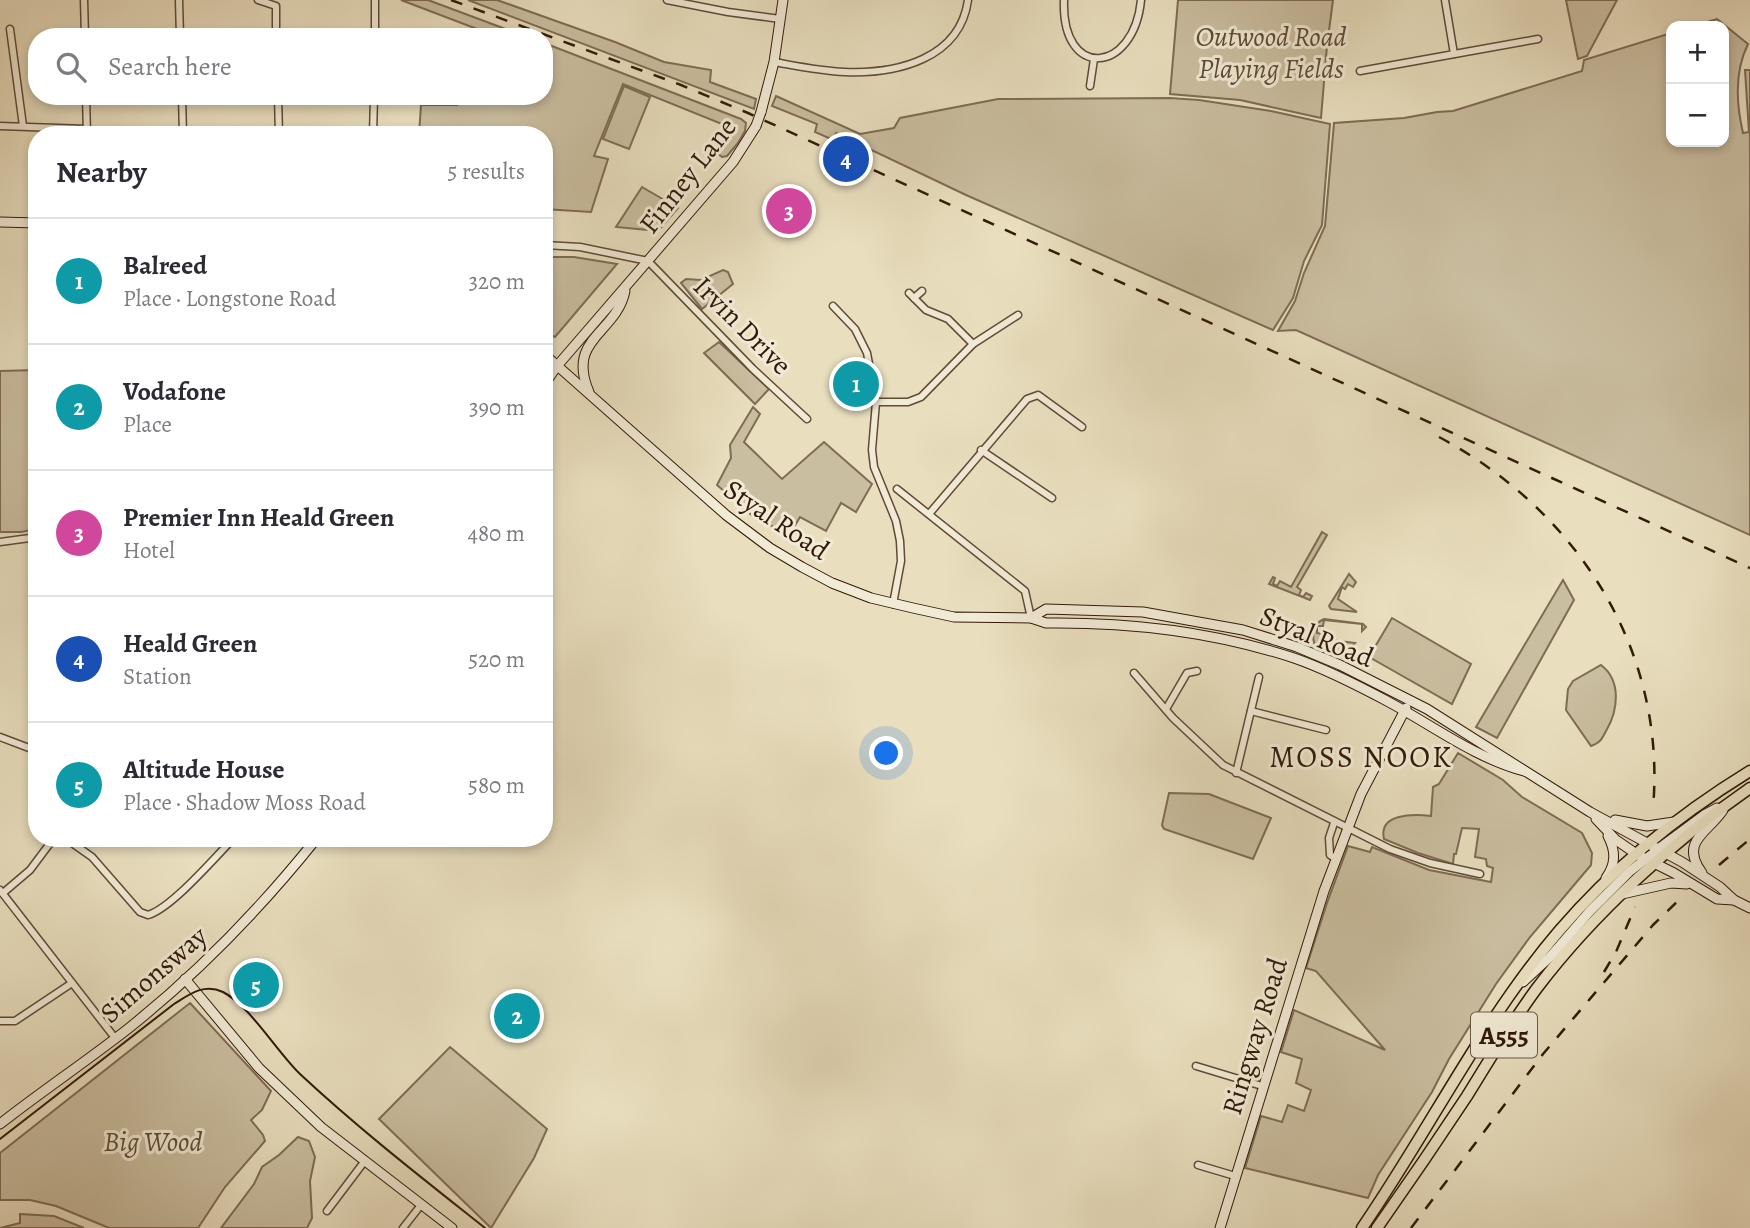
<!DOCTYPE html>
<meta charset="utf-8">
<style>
:root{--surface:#fff;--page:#f2f2f3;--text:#2b2b33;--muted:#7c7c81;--line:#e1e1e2;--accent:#ea580c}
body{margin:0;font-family:Alegreya,serif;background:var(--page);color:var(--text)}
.controls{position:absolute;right:21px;top:21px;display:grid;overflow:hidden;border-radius:14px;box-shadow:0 4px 10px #0003}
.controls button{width:63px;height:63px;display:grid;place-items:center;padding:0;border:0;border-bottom:2px solid var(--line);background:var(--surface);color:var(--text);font:35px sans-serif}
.you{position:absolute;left:887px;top:754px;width:24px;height:24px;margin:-18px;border:5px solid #fff;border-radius:50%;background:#1a73e8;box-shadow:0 0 0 10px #1a73e833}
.badge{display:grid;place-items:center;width:46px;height:46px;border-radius:50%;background:var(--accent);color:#fff;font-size:23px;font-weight:700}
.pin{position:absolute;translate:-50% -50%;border:4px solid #fff;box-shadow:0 2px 7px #0006}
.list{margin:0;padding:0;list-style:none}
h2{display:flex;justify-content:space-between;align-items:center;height:91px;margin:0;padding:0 28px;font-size:30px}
h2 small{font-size:23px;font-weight:400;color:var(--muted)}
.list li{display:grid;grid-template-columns:46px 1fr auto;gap:21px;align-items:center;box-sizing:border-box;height:126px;padding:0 28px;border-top:2px solid var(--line)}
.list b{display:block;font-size:26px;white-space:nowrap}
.list p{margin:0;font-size:23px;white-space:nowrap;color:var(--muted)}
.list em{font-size:23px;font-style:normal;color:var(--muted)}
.icon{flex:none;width:38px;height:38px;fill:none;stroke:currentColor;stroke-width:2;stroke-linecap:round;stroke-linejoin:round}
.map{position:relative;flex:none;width:1750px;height:1228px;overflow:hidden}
.search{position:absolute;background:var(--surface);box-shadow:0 4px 10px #0003;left:28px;top:28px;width:525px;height:77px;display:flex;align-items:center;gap:18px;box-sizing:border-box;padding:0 24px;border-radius:28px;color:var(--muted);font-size:26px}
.panel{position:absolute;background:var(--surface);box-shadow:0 4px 10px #0003;left:28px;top:126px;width:525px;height:721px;border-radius:28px}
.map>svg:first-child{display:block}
.green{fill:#cabea0;stroke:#7e6c54;stroke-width:2}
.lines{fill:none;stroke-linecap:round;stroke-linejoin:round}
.street-casing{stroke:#5f4b36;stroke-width:9}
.secondary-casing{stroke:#311a08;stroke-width:11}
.highway-casing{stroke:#311a08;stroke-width:13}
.street{stroke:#f1ead5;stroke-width:6}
.secondary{stroke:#f1ead5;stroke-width:9}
.highway{stroke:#e9dfbf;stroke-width:10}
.tram{stroke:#311a08;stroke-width:2}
.rail{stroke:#311a08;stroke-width:2.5;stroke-dasharray:12 12;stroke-linecap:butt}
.secondary-bridge-casing{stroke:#311a08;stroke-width:11;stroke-linecap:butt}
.secondary-bridge{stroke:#f1ead5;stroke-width:9}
.labels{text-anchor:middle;stroke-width:6;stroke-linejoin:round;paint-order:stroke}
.shield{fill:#f1ead5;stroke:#6b5846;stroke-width:2}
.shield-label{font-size:26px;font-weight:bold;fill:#311a08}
.park-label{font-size:28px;font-style:italic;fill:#5f4b36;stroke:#f1ead5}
.street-label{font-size:28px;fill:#311a08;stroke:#f1ead5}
.neighbourhood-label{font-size:30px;letter-spacing:2px;fill:#311a08;stroke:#f1ead5}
</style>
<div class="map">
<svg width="1750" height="1228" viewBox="0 0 1750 1228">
<rect width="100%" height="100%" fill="#e9dfbf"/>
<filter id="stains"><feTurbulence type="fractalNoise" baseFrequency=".00286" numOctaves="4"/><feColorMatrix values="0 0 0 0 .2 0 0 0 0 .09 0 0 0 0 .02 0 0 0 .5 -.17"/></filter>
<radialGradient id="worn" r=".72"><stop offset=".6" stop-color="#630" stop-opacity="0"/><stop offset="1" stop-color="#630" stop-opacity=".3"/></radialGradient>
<g class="green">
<path d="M401,0H428L527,37H498Z"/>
<path d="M468,0H497L615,42L664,62L711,70L710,82L756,99L754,109Z"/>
<path d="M1178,0H1333L1327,46L1321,118L1240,100L1170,94Z"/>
<path d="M1566,0H1617L1587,56L1578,59Z"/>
<path d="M1717,19L1748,44C1734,72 1736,103 1743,133L1749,132L1745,70H1750V535L1296,330L1278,331L1295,301L1304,273L1325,226L1334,123L1404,118L1437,112L1453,111L1582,71L1584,60L1671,33V142H1724V26H1693Z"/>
<path d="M544,43L741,119L746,123L745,131L738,143L727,156L722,157L717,153L727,126L623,84L594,156L608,159L591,212L544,209V135H419L421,105H457V96H544Z"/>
<path d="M624,86L650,97L629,149L603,139Z"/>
<path d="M776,96L860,134L894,128L900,118L998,99L1170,98L1199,100L1271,111L1330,124L1322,225L1304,261L1293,298L1273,330L966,195L836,133L833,140L815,132L817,124L772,106Z"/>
<path d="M642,187L678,208L658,231L616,227Z"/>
<path d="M544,257H574L617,264L555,337L544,332Z"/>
<path d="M723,270L728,272L733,284L702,309L681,283L686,279L701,280Z"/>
<path d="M719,342L769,389L755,404L704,353Z"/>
<path d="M37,370V529L21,532H0V371Z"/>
<path d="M753,407L760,414L744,442L782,479L824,442L872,484L856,512L841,503L826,531L800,517L790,534L756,519L717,485L731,458L730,445Z"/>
<path d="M1322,532L1327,535L1297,587L1301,590L1299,595L1303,597L1306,593L1312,596L1310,600L1269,584L1273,577L1275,578L1273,584L1277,586L1280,581L1291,587Z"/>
<path d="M1349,574L1356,582L1353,587L1348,584L1345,589L1342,587L1338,599L1357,612L1331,609L1329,606Z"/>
<path d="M1563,580L1574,600L1497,738L1476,727Z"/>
<path d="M1392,618L1471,664L1452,704L1369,657Z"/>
<path d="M1324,619L1363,624L1366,627L1362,631V624L1324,620L1323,626H1317V633L1322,634V639L1355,643L1346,653L1342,654L1314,643C1312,633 1313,624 1324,619Z"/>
<path d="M1601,665C1622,681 1618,711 1606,731C1602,739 1600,743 1591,746L1566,710L1568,689L1573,681Z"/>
<path d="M1458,753L1503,780L1522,797L1582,833L1592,853L1591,865L1530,937L1496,984L1449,1059L1432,1092L1378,1175L1368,1198L1245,1168L1261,1116L1282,1122L1288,1105L1304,1111L1311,1090L1296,1083L1302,1059L1281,1052L1294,1010L1385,1050L1316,971L1306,968L1327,903L1348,846L1370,852L1372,847L1429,870L1491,882L1493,868L1487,866L1486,859L1475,857L1479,829L1462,828L1456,854H1454L1453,864L1418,853L1384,839C1378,813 1414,814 1431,816L1433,787L1439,784Z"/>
<path d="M1169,793L1209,794L1271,818L1253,859L1164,829L1162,825Z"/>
<path d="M190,1003L271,1091L262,1110L251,1120L263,1135L265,1141L225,1187L198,1228H109L56,1206L30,1200H0V1153Z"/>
<path d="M450,1047L547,1129L534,1158L491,1228L379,1119Z"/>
<path d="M298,1137L309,1141L315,1157L310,1181L312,1218L307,1228H221L254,1184L262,1167L279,1155Z"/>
<path d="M20,1214L54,1216L84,1228H0L20,1223Z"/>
</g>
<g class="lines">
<defs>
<g id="street">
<path d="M84,0L85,37"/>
<path d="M179,0L180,37"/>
<path d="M258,0L276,6V37"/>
<path d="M667,0L728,12L780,19"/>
<path d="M1064,0C1061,81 1134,74 1141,0"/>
<path d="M1445,0L1454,54"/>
<path d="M10,29L23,126"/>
<path d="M375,37V0"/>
<path d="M774,62C797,66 821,71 845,72C897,74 960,59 968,0"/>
<path d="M1360,71L1538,39"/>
<path d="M1090,86L1094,59"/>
<path d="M86,96L87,135"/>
<path d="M182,96L183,135"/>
<path d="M278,96L279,135"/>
<path d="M0,126L86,129"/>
<path d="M373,135L374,96"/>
<path d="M544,245L580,247L648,261L753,369L807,419"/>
<path d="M909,293L926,310L948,319L973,344"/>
<path d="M914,298L922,291"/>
<path d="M833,306L855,329L867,353L876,402L872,450L874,467L896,521L900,541L901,561L893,604"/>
<path d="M876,402H908L921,397L973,344L1018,315"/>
<path d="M981,450L1052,498"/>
<path d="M897,489L1025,591L1031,618"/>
<path d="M929,514L1027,399L1038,395L1082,427"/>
<path d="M0,542L37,537"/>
<path d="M1134,673L1173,718L1223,765L1390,849L1430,863L1480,874"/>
<path d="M1166,709L1187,673L1197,671"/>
<path d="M1251,711L1326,730"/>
<path d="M0,737L37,751"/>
<path d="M1236,773L1259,677"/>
<path d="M1334,823L1329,838L1330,855L1336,859"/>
<path d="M65,838L92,857L140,912L148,915C172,908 215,857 234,838"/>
<path d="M0,890L115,1038"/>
<path d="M3,893L30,870L54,838"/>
<path d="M0,1021H15L72,983"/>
<path d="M1196,1066L1262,1086"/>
<path d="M1198,1165L1235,1176"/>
<path d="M327,1211L364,1162"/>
<path d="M403,1228L421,1205"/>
</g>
<g id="secondary">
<path d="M761,112L774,62L783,0"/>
<path d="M0,222L37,223"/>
<path d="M544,354L726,515L770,548L802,567L832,583L871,598L913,608L954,617L1031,618L1046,623C1129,622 1215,632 1294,658C1326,669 1357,685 1387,701C1432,725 1475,758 1524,771"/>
<path d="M544,385L557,366L733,162L756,126"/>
<path d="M589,392C566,338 616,334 625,291"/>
<path d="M1031,618L1046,609L1143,612L1243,630L1297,647L1340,665L1427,709L1590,812L1682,862L1720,887L1734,900L1750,908"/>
<path d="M1596,819L1616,840L1638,855L1674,873L1717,899L1734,900"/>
<path d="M1615,820L1647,826L1674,822"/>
<path d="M1654,852L1704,815L1717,808"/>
<path d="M1702,873C1679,841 1708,833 1723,810"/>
<path d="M1606,878C1616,864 1616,851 1608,836"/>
<path d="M1622,894L1671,883L1687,884"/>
<path d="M185,979L259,1068L321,1127L452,1228"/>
<path d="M1523,982L1550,957L1590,911L1629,872L1651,855L1666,854"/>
<path d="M0,1124C42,1091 87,1061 129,1028C199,972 261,908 317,838"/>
<path d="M1220,1228L1324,891L1361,794L1406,708"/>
</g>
<g id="highway">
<path d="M1362,1228C1429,1131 1482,1021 1559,931C1612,869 1680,814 1750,771"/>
<path d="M1377,1228C1408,1184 1438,1140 1467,1096C1490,1059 1511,1023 1537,988C1594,913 1673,841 1750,788"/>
</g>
</defs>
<use href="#street" class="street-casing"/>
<use href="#secondary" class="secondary-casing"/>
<use href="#highway" class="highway-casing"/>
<use href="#street" class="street"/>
<use href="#secondary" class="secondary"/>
<use href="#highway" class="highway"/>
<path class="tram" d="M0,1139L174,1004C190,994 204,983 223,992C250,1006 277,1052 300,1074C359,1129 422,1178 485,1228"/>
<g class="rail">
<path d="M451,0L681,85L748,113L1750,568"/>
<path d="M1439,437C1576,510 1667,649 1653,808"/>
<path d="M1719,865L1750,839"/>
<path d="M1604,972L1616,952L1635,907"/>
<path d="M1411,1228L1543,1054L1653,925L1682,897"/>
</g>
<defs>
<path id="secondary-bridge" d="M756,126L761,112"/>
</defs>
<use href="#secondary-bridge" class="secondary-bridge-casing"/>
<use href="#secondary-bridge" class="secondary-bridge"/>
</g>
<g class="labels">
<rect class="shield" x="1471" y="1012.5" width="66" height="45" rx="5"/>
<g class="shield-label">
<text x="1504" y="1044">A555</text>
</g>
<g class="park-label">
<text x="1271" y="46">Outwood Road<tspan x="1271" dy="32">Playing Fields</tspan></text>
<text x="153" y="1151">Big Wood</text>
</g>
<g class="street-label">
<text transform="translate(687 175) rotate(-52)" y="10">Finney Lane</text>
<text transform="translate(743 325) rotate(45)" y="10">Irvin Drive</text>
<text transform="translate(777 519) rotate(34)" y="10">Styal Road</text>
<text transform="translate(1317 636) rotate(22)" y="10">Styal Road</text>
<text transform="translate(153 974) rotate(-41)" y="10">Simonsway</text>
<text transform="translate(1254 1036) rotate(-73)" y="10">Ringway Road</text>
</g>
<g class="neighbourhood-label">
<text x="1361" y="767">MOSS NOOK</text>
</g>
</g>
<rect width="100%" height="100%" filter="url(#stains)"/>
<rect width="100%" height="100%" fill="url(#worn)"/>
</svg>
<div class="controls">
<button>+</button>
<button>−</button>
</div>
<div class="you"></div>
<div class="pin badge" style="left:856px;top:384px;background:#0f9aa8">1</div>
<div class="pin badge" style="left:517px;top:1016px;background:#0f9aa8">2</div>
<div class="pin badge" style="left:789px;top:211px;background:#d1479c">3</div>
<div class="pin badge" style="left:846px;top:159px;background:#1a4fb4">4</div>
<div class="pin badge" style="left:256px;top:985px;background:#0f9aa8">5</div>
<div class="search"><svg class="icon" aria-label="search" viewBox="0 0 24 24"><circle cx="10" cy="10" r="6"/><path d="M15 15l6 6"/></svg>Search here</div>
<section class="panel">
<h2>Nearby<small>5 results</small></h2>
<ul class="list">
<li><span class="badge" style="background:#0f9aa8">1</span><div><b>Balreed</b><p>Place · Longstone Road</p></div><em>320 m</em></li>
<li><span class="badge" style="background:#0f9aa8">2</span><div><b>Vodafone</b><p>Place</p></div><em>390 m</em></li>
<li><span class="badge" style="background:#d1479c">3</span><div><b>Premier Inn Heald Green</b><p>Hotel</p></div><em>480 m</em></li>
<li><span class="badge" style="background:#1a4fb4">4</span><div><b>Heald Green</b><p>Station</p></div><em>520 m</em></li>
<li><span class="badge" style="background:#0f9aa8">5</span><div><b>Altitude House</b><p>Place · Shadow Moss Road</p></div><em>580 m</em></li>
</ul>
</section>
</div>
